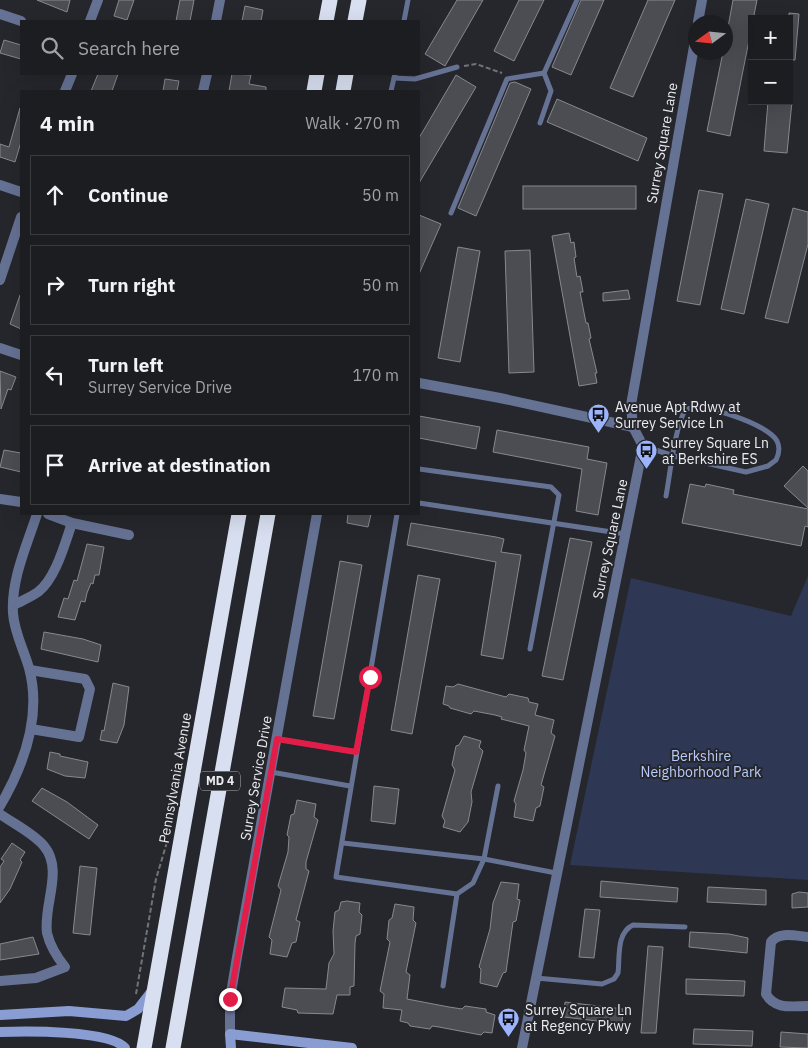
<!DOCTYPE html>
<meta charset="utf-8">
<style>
:root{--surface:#1c1d21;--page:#292a2e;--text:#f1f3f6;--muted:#a0a2a5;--line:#3a3b3f}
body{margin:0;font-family:"IBM Plex Sans",sans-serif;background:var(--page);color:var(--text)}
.controls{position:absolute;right:15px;top:15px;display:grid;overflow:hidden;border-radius:0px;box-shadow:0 5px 20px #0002}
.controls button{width:45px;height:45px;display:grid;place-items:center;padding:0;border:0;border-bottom:1px solid var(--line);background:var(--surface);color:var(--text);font:25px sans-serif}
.compass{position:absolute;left:688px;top:15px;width:45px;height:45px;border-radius:50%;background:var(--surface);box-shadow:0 5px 20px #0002;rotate:255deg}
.stop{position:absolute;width:15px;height:15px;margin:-11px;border:4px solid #e11d48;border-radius:50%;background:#fff}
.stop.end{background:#e11d48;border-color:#fff;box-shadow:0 1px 5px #0008}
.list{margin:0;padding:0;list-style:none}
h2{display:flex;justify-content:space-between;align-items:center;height:65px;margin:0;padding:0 20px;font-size:21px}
h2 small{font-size:16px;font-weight:400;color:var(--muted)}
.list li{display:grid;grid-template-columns:32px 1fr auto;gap:15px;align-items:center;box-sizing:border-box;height:80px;margin:0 10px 10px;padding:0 10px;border:1px solid var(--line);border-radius:0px}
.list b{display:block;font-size:19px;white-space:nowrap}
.list p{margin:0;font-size:16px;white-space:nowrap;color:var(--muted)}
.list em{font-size:16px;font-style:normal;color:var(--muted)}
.icon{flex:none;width:28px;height:28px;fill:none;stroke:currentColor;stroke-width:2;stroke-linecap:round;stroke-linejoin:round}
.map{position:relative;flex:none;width:808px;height:1048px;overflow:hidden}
.search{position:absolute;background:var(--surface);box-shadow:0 5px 20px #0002;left:20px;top:20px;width:400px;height:55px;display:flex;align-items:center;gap:12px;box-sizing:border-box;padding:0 18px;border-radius:0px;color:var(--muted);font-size:19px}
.panel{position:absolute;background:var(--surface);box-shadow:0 5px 20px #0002;left:20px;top:90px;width:400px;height:425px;border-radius:0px}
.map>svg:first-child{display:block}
.green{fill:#2e3855}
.building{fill:#4b4d53;stroke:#878990}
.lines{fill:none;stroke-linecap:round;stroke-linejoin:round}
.path{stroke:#717377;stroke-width:2;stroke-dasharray:5 2.5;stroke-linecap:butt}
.lane{stroke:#667294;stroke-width:5}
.street{stroke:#667294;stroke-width:10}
.secondary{stroke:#8a9dd3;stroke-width:10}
.highway{stroke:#d8dff0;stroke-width:15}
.route{stroke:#e11d48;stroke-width:6}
.labels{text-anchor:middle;stroke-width:4;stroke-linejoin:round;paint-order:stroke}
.shield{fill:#25272c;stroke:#b0b1b5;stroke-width:1}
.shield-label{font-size:12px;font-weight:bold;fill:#ebecf0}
.street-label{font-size:14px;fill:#ebecf0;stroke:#25272c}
.poi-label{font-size:14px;fill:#ebecf0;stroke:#25272c;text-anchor:start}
.park-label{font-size:14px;fill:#b9cbfd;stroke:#25272c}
</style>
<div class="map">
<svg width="808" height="1048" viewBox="0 0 808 1048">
<rect width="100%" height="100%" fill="#25272c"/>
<path class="green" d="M808,576V880L570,865L631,578L791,616Z"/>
<g class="building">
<path d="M37,0H70L67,12Z"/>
<path d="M119,0H134L127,20L114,16Z"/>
<path d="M180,0H194L190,21H176Z"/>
<path d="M457,0H483L445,66L425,54Z"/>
<path d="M519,0H544L514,61L494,51Z"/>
<path d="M581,0H604L571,75L552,67Z"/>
<path d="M648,0H675L633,97L610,88Z"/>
<path d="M733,0H757L730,136L707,131L723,52H726V38Z"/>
<path d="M245,6L263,10L261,21H242Z"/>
<path d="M789,13L799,14L795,60H789Z"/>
<path d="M4,40L21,45V59L0,53Z"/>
<path d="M98,74H118L112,91H91Z"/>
<path d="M232,74L251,75L249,84L266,87V91H229Z"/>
<path d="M456,75L476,87L419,183V138Z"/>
<path d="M165,79L179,81L177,91H163Z"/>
<path d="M515,82L531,89L476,216L458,208L510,83Z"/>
<path d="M557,99L647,138L638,161L547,122Z"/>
<path d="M768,101H792L787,153L764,151Z"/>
<path d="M20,108L21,142L15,162L0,157V144L9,147Z"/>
<rect x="523" y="186" width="113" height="23"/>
<path d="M699,190L723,194L700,305L677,301Z"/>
<path d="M746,199L769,204L744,314L721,309Z"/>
<path d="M793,208L808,212V244L788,323L765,318Z"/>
<path d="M419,215L441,224L419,274Z"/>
<path d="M569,233L571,243L574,242L576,257L574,258L577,277L580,276L583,292H580L586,323H588L591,338L589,339L597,373H595L597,383L579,386L552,236Z"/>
<path d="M458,247L480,251L460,362L438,358Z"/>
<path d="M530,250L534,372L509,373L505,251Z"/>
<path d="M628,290L630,299L603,301V293Z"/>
<path d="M20,295L21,296V329L10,324Z"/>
<path d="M0,371L16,377L11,390L8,389L1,409Z"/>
<path d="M419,416L480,427L476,449L419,438Z"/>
<path d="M497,430L589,447L587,459L607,463L598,515L576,511L582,469L493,452Z"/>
<path d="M4,450L21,453V472L0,467Z"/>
<path d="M803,466L808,471V508L784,486Z"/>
<path d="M690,484L705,487L706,484L734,490L733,494L808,509V527L805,526L801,546L682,523Z"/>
<path d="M348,514H371L368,527L347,523Z"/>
<path d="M411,523L496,537L504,539L501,552L521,555L503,659L481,655L496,562L407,545Z"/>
<path d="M570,538L592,542L563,680L542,676Z"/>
<path d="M87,544L104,547L99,575H95L93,584L91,583L87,593L85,602L81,601L75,620L58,617L64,598L68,599L74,580L77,581Z"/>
<path d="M340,561L362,565L334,719L313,716Z"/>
<path d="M418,575L440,579L412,734L391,730Z"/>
<path d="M44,632L83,639L101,645L98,662L41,649Z"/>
<path d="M113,683L129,687L124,725L117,743L100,740L102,730L104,731Z"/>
<path d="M458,684L506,697L509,694L528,698L529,702L538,704L535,715L554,720L551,733L555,736L541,785L544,787L540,806L536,808L533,821L514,817L516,804L514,801L523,770L526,753L524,750L529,726L501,719L502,717L495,715L474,711L471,714L450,708L449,706L443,704L446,686L453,687Z"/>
<path d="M464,736L481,741L479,747L483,751L471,792L472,802L468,822L460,832L443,827L445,821L442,816L455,770L452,765L456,746L459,745Z"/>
<path d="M50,752L60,754V756L88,762L85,778L65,776L47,769Z"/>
<path d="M374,786L399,789L395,824L371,821Z"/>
<path d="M42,788L67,802L98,825L89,839L32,801Z"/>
<path d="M297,800L316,804L314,817L318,820L306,862V869L309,871L296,920L300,922L296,942L292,943L287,957L270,954L272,940L269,937L281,890L278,886L288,852L289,837L287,835L291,815L294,814Z"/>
<path d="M12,843L25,852L20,860L22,862L10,889L0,903V867L4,861L1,859Z"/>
<path d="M80,866L97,868L90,935L73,933Z"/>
<path d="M601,881L678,888L677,902L600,897Z"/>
<path d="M501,882L519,884L517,899L520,900L516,921L513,922L506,972L503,973L497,987L480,983L481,969L479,967L490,929L493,903Z"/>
<path d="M708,887L766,890V905L707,902Z"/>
<path d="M799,892L808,893V907L792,908V894Z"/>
<path d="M347,901L360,903L359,912L362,915L360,934L356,936L355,943L354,986L350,987V995H337L333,1014L298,1013L297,1010L282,1007L285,988L326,989L329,963L334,954L333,931L335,912L339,910L341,902Z"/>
<path d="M395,904L414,907L413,920L416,923L406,972L410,975L407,999L449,1007L462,1009L465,1006L486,1009V1012L495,1015L492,1033L484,1032L481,1035L439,1027L432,1026L430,1029L410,1026L408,1023L400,1021L402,1010L383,1008L384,994L380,991L390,942L387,939L389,920L392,918Z"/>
<path d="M585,909L600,910L594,958L579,957Z"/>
<path d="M690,932L729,934L748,938L747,953L689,947Z"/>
<path d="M33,937L39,954L0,960V944Z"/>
<path d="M648,946L663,947L656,1033H641Z"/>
<path d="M686,979L745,981L744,996L686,994Z"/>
<path d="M565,1002L623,1009L622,1024L564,1017Z"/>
<path d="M694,1029L753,1031L752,1046L693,1044Z"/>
<path d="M781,1032L808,1034V1048L780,1047Z"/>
</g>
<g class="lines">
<g class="path">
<path d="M464,66L476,64L502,73"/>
<path d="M136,994L156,879L167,842"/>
</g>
<g class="lane">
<path d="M404,21L408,0"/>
<path d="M394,78L415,79L457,67"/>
<path d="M391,91L395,74"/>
<path d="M540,123L551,91L544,73L577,0"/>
<path d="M451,213L507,79L544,73"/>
<path d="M643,446L674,456L746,472L768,466L776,460C779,454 780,447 777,441C768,424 704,403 686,409C675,424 670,475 666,496"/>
<path d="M419,469L551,487L559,495L530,649"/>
<path d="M419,503L625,534"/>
<path d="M397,514L336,877L457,894"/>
<path d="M277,739L356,752"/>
<path d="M271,772L350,786"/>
<path d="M343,843L484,859L556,873"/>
<path d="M536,978L602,984L614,979L618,973C620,957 616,933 633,925L685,927"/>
<path d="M443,986L457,894L473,883L484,859L498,786"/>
</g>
<g class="street">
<path d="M0,14L21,21"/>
<path d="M90,21L98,0"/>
<path d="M216,21L220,0"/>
<path d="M698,22L702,0"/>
<path d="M65,91L72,74"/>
<path d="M203,91L207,74"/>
<path d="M0,185L21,192"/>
<path d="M0,280L21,217"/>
<path d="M0,348L21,355"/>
<path d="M419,383L500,398L633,427"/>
<path d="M0,499L21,502"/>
<path d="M48,514L72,523L129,535"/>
<path d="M14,605C21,601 31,597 38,592C56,578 65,543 72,523"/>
<path d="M30,670L85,679L90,689L79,737L31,729"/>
<path d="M0,806C24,765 42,716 29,668C24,650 14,632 13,613C11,579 27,545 37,514"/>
<path d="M0,814C14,824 33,833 44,846C64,870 43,905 47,933C50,946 57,957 65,967L36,978L0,981"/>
<path d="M808,937C796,936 779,931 771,942L766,994C775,1010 792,1006 808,1006"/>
<path d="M230,1034V999L237,957L317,514"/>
<path d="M522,1048L643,446L633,427L631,405L696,35"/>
</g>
<g class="secondary">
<path d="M0,1015L69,1011L126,1016L138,1009L152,991"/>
<path d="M0,1032C25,1031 110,1030 125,1048"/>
<path d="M231,1048L230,1034L352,1048"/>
</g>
<g class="highway">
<path d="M326,21L330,0"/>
<path d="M355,21L359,0"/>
<path d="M314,91L317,74"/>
<path d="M343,91L346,74"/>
<path d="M144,1048L239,514"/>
<path d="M173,1048L268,514"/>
</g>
</g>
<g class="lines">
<path class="route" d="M230,999L277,739L356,752L370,677"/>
</g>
<defs>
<symbol id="bus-pin" viewBox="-11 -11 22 30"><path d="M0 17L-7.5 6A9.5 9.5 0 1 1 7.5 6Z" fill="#9cb4fd" stroke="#25272c"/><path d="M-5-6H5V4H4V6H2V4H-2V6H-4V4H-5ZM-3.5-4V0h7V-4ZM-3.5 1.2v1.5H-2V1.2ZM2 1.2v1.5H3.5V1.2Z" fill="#111"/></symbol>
</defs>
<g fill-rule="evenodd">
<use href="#bus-pin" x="586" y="402" width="25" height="34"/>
<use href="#bus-pin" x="634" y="438" width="25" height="34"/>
<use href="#bus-pin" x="496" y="1006" width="25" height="34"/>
</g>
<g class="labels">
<rect class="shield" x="200" y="771.5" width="40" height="19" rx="4"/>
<g class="shield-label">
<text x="220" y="785">MD 4</text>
</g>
<g class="street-label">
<text transform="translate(662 143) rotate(-80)" y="5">Surrey Square Lane</text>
<text transform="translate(610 539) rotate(-78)" y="5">Surrey Square Lane</text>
<text transform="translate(175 778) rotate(-80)" y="5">Pennsylvania Avenue</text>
<text transform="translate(256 778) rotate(-80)" y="5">Surrey Service Drive</text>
</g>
<g class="poi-label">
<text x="615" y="412">Avenue Apt Rdwy at<tspan x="615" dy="16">Surrey Service Ln</tspan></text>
<text x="662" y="448">Surrey Square Ln<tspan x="662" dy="16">at Berkshire ES</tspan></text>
<text x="525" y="1015">Surrey Square Ln<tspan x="525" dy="16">at Regency Pkwy</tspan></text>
</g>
<g class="park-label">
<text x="701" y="761">Berkshire<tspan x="701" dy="16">Neighborhood Park</tspan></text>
</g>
</g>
</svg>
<div class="controls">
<button>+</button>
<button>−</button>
</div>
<svg class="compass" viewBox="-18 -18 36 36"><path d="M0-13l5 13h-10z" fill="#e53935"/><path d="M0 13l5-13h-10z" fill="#a0a2a5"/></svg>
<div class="stop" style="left:370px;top:677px"></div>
<div class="stop end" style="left:230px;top:999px"></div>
<div class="search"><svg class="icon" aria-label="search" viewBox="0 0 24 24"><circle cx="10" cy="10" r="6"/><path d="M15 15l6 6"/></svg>Search here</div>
<section class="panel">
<h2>4 min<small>Walk · 270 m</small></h2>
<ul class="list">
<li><svg class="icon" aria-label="ahead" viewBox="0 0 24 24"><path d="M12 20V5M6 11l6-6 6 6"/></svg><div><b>Continue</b></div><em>50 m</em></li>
<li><svg class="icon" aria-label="right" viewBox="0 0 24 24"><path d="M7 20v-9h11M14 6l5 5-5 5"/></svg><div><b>Turn right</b></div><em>50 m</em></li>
<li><svg class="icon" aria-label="left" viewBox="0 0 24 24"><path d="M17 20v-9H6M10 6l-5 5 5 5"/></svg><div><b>Turn left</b><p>Surrey Service Drive</p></div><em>170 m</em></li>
<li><svg class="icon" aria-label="arrive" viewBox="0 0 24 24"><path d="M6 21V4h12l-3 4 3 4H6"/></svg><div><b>Arrive at destination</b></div></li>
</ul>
</section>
</div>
